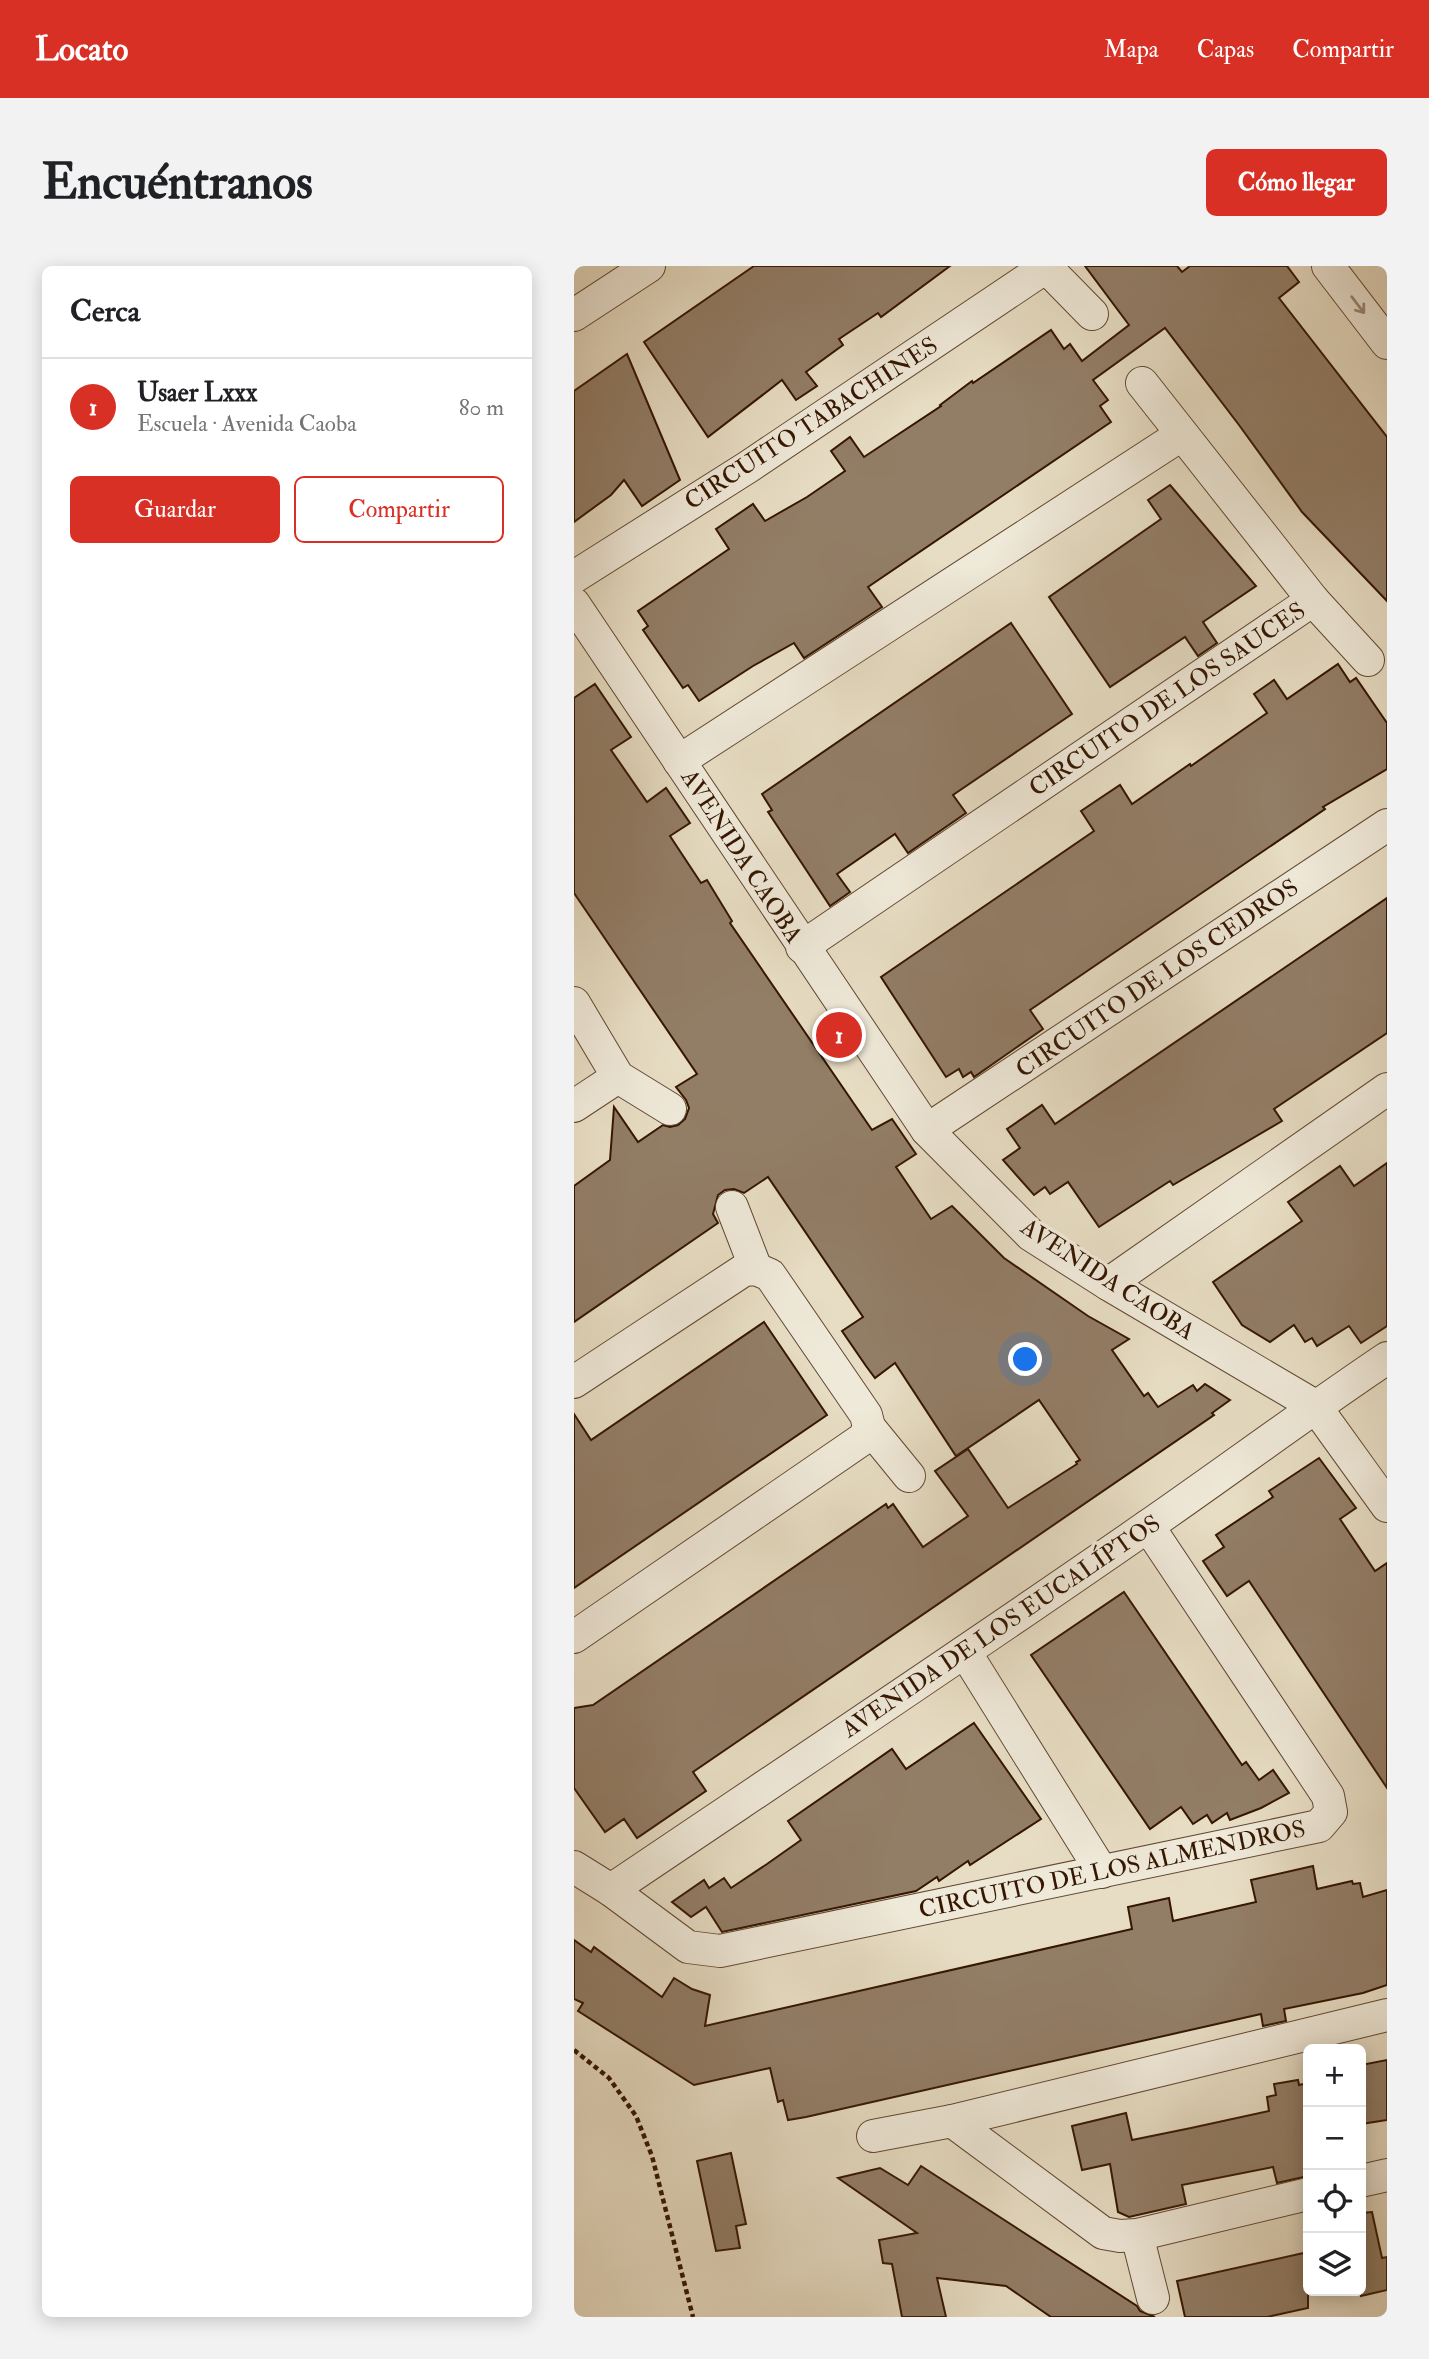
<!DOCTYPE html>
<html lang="es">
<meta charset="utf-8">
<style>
:root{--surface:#fff;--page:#f2f2f2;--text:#202124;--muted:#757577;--line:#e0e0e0;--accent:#d93025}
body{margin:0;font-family:"IM FELL Double Pica",serif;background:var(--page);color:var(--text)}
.controls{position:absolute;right:21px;bottom:21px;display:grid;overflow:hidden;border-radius:10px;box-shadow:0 4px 18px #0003}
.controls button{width:63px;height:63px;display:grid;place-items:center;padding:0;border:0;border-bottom:2px solid var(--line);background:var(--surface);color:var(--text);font:35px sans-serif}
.you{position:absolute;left:452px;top:1094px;width:24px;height:24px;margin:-18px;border:5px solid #fff;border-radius:50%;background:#1a73e8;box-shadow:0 0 0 10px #1a73e833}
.badge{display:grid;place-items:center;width:46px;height:46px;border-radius:50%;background:var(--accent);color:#fff;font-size:23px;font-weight:700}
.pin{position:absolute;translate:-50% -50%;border:4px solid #fff;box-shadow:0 2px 7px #0006}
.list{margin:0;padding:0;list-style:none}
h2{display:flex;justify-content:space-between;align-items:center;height:91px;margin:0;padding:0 28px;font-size:30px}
h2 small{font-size:23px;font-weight:400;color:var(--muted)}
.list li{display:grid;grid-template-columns:46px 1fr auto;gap:21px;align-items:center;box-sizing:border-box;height:98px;padding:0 28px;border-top:2px solid var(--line)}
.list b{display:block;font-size:26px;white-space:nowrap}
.list p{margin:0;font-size:23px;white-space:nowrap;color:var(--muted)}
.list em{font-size:23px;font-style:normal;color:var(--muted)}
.actions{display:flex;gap:14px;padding:21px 28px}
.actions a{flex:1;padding:16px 0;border:2px solid var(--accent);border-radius:10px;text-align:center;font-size:24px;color:var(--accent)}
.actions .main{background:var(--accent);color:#fff}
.icon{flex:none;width:38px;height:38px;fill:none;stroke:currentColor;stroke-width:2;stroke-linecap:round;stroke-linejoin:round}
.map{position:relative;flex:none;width:813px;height:2051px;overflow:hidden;border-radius:10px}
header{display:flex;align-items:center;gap:42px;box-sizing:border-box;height:98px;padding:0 35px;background:var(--accent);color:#fff}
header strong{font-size:33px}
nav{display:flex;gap:38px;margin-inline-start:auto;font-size:24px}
.intro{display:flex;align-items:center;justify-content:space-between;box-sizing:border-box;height:168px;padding:0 42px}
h1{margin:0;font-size:49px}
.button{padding:18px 32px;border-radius:10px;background:var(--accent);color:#fff;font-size:24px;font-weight:700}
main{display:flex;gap:42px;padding:0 42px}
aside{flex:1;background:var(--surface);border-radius:10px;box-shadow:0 4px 18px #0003}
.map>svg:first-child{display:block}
.building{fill:#927d66;stroke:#351601;stroke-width:2}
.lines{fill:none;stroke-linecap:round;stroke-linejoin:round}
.minor-casing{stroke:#624832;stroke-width:34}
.path{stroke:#351601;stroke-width:4.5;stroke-dasharray:5 3.5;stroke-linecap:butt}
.minor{stroke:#efe9d9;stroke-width:32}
.oneway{stroke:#9b8a78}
.labels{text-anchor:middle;stroke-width:7;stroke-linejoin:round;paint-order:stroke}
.street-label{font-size:24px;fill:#351601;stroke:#efe9d9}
</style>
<header>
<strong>Locato</strong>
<nav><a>Mapa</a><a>Capas</a><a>Compartir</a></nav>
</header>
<div class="intro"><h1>Encuéntranos</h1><a class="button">Cómo llegar</a></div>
<main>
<aside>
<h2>Cerca<small></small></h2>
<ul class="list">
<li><span class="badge">1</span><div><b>Usaer Lxxx</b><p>Escuela · Avenida Caoba</p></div><em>80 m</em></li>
</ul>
<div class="actions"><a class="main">Guardar</a><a>Compartir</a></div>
</aside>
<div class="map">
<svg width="813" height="2051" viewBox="0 0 813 2051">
<rect width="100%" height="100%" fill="#e7ddc4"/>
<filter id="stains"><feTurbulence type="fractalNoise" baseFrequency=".00286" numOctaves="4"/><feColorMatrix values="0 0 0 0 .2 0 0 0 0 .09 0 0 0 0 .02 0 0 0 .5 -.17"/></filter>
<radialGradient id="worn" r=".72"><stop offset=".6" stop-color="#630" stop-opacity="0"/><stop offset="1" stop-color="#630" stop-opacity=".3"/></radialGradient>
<g class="building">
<path d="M180,0H376L307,51L304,47L265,73L269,79L232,106L243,120L222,134L208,114L134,171L70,76Z"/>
<path d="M511,0H603L608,6L616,0H713L725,16L705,32L813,171V335L728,246L665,159L591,62L519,114L534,134L526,140L537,156L294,321L308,341L230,392L220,377L179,400L125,435L114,419L109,422L69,364L74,360L64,345L155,283L142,263L179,238L191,255L233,231L271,205L257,185L276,171L290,191L367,140L366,139L398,115L399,117L477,64L490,83L496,78L508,95L555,59Z"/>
<path d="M53,88L106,214L68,240L50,214L37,229L0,256V125Z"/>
<path d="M596,219L682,320L629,356L643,377L624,390L611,371L536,421L475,331L587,253L574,234Z"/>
<path d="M437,357L498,448L379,529L392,547L334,587L321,568L263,608L276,626L256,640L194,546L198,544L188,528Z"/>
<path d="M764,398L776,416L782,412L813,457V503L749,541L751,543L456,744L469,763L400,811L397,806L389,811L385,803L372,811L307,711L520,565L507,545L546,519L558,538L616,498L617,500L693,447L680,428L700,414L713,433Z"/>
<path d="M21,418L57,471L37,484L73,536L92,522L116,557L96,570L127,617L133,614L158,655L156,657L298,864L318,853L342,888L322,901L357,953L378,940L430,992L514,1050L555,1073L538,1084L570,1130L574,1127L584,1141L619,1119L623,1125L631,1118L656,1134L638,1147L640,1149L119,1506L132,1525L63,1572L50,1553L31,1566L0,1522V1442L19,1439L312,1238L314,1242L319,1238L349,1281L394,1250L361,1205L394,1183L434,1242L503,1198L502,1196L506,1194L465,1134L382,1190L321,1097L301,1112L292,1100L268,1065L289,1051L194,911L170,927L160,923L151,924L144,929L139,948L144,957L0,1056V920L36,894L40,841L64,876L89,859L96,861L104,859L111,853L115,842L112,834L102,821L123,808L0,627V432Z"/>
<path d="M813,632V767L700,843L708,855L599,919L596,915L525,961L494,916L476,928L471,921L460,929L429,894L446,882L433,863L468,839L481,858Z"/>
<path d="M813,897V1060L787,1077L775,1060L743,1080L738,1072L731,1076L720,1059L696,1076L668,1059L639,1016L728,955L714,936L766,900L780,920Z"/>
<path d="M190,1056L253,1149L0,1322V1148L17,1174Z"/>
<path d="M745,1192L782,1242L766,1253L801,1305L813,1297V1522L675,1315L653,1330L629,1295L650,1281L642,1269L699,1231L695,1225Z"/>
<path d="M550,1326L668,1499L672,1496L685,1514L699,1504L715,1527L687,1542L656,1554L653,1547L638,1557L633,1549L619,1558L607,1541L576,1563L457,1389Z"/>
<path d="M400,1457L467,1553L396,1599L394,1595L365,1615L363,1611L342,1625L148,1666L132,1641L117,1651L98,1636L130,1614L135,1622L150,1612L157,1622L193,1598L227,1574L214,1555L318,1483L332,1503Z"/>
<path d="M739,1600L743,1623L778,1615L779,1618L786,1617L789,1631L813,1624V1719L789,1727L710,1743L712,1755L689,1760L687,1748L232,1851L214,1854L209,1834L204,1836L196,1802L120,1819L4,1745L9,1737L0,1733V1674L17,1686L20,1681L88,1731L100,1712L118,1723L136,1729L131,1760L558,1663L554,1641L595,1632L599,1655L682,1636L677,1614Z"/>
<path d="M813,1794V1854L787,1858V1799Z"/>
<path d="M724,1814L725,1819L734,1817V1910L703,1917L699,1901L608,1919L612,1938L555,1951L544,1946L536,1898L508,1904L498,1860L552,1847L558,1874L617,1862L695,1845L693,1831L702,1829L700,1818Z"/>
<path d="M157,1887L172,1958L162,1960L166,1982L142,1985L123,1895Z"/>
<path d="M347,1900L563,2040L566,2045L581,2051H477L432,2020L363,2012L372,2051H328L318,1998L309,1997L305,1974L343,1967L264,1912L306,1902L334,1919Z"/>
<path d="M798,1946L808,1992L813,1991V2024L787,2030V1947Z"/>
<path d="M734,1986V2042L693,2051H611L603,2015Z"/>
</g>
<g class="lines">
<defs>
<g id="minor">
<path d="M471,0L518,48"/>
<path d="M754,0L813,77"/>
<path d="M0,49L75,0"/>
<path d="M568,117L739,334L794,394"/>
<path d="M0,311L174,201L472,1"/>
<path d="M0,338L353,864L457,969L534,1018L741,1140L813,1240"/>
<path d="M105,495L607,169"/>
<path d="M228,681L739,334"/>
<path d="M0,737L44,811L96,843"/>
<path d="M0,840L44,811"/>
<path d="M353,864L813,559"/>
<path d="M158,941L182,1003"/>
<path d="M534,1018L813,823"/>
<path d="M0,1116L170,1004L182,1003L196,1009L292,1149L295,1161L290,1172L0,1371"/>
<path d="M295,1161L335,1210"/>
<path d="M391,1386L528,1606"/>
<path d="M0,1601L37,1624L114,1681L146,1685L745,1560L757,1546L754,1530L574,1260"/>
<path d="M37,1624C215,1504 394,1385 571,1262C652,1206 731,1147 813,1092"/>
<path d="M378,1855L529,1967L546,1970L563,1969L734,1928"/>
<path d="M299,1870L378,1855L813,1749"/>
<path d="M787,1915L813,1909"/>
<path d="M563,1969L579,2032"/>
</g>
</defs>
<use href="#minor" class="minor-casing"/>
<path class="path" d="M0,1784L35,1812L62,1850L78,1890L119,2051"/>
<use href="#minor" class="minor"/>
</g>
<defs><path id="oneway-shaft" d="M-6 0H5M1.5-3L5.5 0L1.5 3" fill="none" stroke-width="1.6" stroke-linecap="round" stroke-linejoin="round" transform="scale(1.75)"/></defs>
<use class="oneway" href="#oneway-shaft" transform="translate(784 39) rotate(53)"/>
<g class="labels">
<g class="street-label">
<text transform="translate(237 157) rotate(-33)" y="8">CIRCUITO TABACHINES</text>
<text transform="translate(593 433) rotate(-34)" y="8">CIRCUITO DE LOS SAUCES</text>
<text transform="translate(168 590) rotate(57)" y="8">AVENIDA CAOBA</text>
<text transform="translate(583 712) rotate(-34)" y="8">CIRCUITO DE LOS CEDROS</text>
<text transform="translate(534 1013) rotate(33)" y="8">AVENIDA CAOBA</text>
<text transform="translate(427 1360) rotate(-34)" y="8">AVENIDA DE LOS EUCALÍPTOS</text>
<text transform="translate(538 1603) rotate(-12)" y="8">CIRCUITO DE LOS ALMENDROS</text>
</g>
</g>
<rect width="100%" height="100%" filter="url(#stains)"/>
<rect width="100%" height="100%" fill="url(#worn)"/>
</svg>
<div class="controls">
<button>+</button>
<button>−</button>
<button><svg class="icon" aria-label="locate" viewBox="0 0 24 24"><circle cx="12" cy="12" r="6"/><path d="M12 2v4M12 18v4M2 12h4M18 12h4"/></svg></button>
<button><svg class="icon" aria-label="layers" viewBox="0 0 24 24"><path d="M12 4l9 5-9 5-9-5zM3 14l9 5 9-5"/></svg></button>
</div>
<div class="you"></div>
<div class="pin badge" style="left:265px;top:769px">1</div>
</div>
</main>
